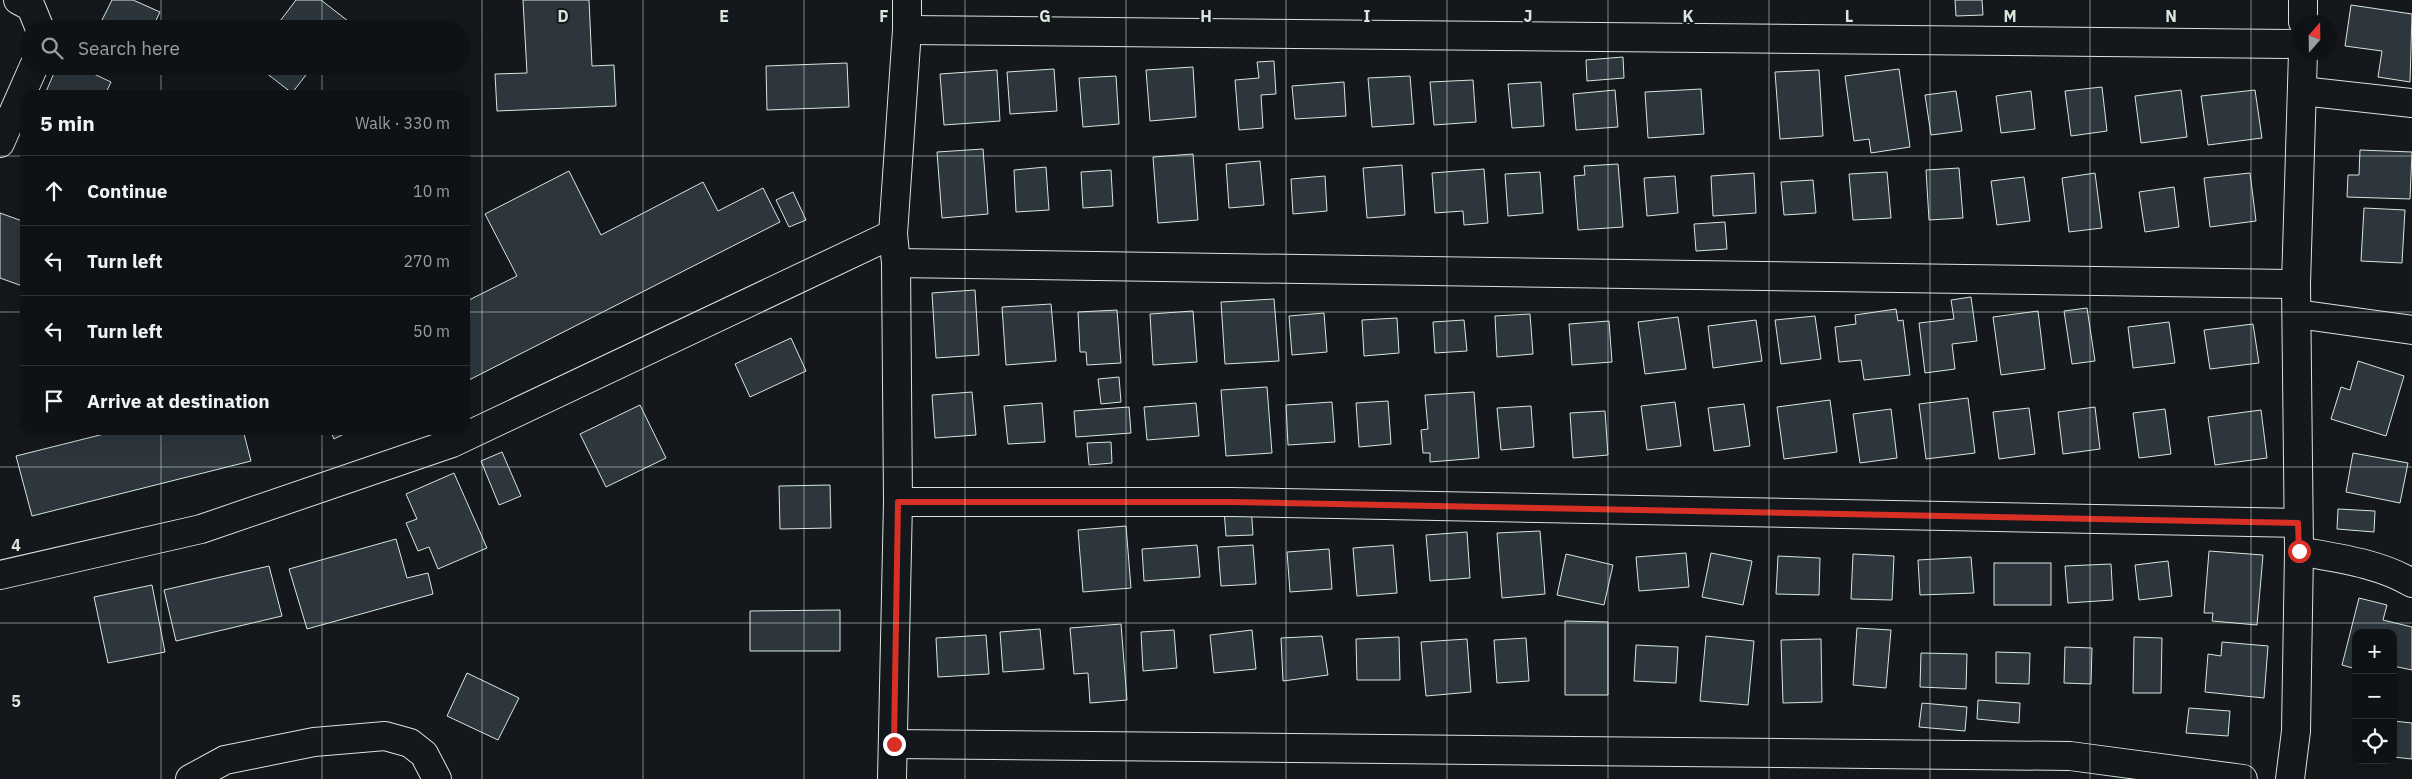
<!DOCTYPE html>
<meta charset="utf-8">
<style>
:root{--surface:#0f1215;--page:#181b1e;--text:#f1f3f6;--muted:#9b9ea0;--line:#2f3234}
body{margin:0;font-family:"IBM Plex Sans",sans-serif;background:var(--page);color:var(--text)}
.controls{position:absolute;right:15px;bottom:15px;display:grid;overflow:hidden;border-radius:10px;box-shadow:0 5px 20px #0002}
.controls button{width:45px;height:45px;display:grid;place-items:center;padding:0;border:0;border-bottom:1px solid var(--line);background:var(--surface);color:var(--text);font:25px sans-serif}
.compass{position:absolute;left:2292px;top:15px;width:45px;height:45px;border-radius:50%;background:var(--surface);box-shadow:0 5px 20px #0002;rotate:20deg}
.stop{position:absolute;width:15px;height:15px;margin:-11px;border:4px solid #d93025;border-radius:50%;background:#fff}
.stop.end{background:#d93025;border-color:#fff;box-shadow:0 1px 5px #0008}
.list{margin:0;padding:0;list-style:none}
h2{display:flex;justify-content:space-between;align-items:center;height:65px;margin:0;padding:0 20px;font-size:21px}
h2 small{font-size:16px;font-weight:400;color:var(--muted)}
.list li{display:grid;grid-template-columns:32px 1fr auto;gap:15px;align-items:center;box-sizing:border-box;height:70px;padding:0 20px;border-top:1px solid var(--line)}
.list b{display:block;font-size:19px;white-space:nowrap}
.list em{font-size:16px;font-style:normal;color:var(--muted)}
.icon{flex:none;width:28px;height:28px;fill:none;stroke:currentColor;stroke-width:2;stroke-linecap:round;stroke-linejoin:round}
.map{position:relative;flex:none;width:2412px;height:779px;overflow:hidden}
.search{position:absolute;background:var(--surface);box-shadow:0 5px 20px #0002;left:20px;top:20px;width:450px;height:55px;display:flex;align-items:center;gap:12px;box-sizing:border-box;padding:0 18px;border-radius:28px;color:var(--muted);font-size:19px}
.panel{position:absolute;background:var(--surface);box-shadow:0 5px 20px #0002;left:20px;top:90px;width:450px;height:345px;border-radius:15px}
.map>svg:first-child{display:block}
.building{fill:#2c363c;stroke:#d8e6dc}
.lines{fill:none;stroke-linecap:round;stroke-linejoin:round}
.minor-casing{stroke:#d8e6dc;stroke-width:30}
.minor{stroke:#14181c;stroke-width:28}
.route{stroke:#d93025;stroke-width:6}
.grid{fill:none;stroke:#d8e6dc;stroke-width:1;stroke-opacity:0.55}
.grid-label{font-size:16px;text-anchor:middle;font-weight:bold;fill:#d8e6dc;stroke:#14181c;stroke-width:4;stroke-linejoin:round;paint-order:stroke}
</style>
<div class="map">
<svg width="2412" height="779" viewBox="0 0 2412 779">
<rect width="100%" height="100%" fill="#14181c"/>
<g class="building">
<path d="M112,0H133L160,12L152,29H121L102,20Z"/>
<path d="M296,0H321L348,21L342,29H274Z"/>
<path d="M523,0H589L592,66L614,65L616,106L497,111L495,74L527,73Z"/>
<path d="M1955,0H1982L1983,15L1956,16Z"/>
<path d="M2351,5L2412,14L2410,82L2378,77L2382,51L2345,46Z"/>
<path d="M1623,57L1624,78L1587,81L1586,60Z"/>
<path d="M1274,61L1276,94L1261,95L1263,128L1239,130L1235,80L1259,78L1257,62Z"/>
<path d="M847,63L849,107L767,110L766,66Z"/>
<path d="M57,66H77L111,82L105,95H47L45,94Z"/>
<path d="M257,66H313L292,93Z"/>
<path d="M1193,67L1196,117L1150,121L1146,70Z"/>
<path d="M1054,69L1057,111L1010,114L1007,72Z"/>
<path d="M1899,69L1910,147L1871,153L1869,139L1854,141L1845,76Z"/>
<path d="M997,70L1000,121L944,125L940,74Z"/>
<path d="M1819,70L1823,136L1780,139L1775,72Z"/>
<path d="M1116,76L1119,124L1083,127L1079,78Z"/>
<path d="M1410,76L1414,124L1372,127L1368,78Z"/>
<path d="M1473,80L1476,122L1434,125L1430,82Z"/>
<path d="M1344,82L1346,116L1295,119L1292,86Z"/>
<path d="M1541,82L1544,126L1512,128L1508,84Z"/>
<path d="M2102,87L2107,131L2071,136L2065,91Z"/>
<path d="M1701,89L1704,134L1648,138L1645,92Z"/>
<path d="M1615,90L1618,127L1576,130L1573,94Z"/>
<path d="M2181,90L2187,137L2141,143L2135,96Z"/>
<path d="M2255,90L2262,138L2208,145L2201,96Z"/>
<path d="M1956,91L1962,131L1931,135L1925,95Z"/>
<path d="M2031,91L2035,129L2001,133L1996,96Z"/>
<path d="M983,149L988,214L942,218L937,152Z"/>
<path d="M2360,150L2412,152L2410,199L2347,197L2348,175H2359Z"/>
<path d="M1193,154L1198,220L1158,223L1153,157Z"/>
<path d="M1260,161L1264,205L1229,208L1226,164Z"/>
<path d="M1618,164L1623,227L1578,230L1574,176L1585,175L1584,166Z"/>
<path d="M1402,165L1405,215L1367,218L1363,168Z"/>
<path d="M1046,167L1049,210L1016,212L1014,170Z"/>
<path d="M1959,168L1963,218L1929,220L1926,170Z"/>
<path d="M1484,169L1488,223L1464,225L1463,211L1435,213L1432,173Z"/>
<path d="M1111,170L1113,206L1083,208L1081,172Z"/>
<path d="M569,171L601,235L703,182L718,211L763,188L780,222L465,382V302L517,276L485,214Z"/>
<path d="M1540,172L1543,213L1508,216L1505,174Z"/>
<path d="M1887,172L1891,218L1853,220L1849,174Z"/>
<path d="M1754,173L1756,213L1713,216L1711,176Z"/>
<path d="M2095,173L2102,228L2069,232L2062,178Z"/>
<path d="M2250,173L2256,221L2210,227L2204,178Z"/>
<path d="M1325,176L1327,211L1293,214L1291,179Z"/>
<path d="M1675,176L1678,213L1647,216L1644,178Z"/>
<path d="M2024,177L2030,221L1997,225L1991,181Z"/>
<path d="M1813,180L1816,213L1784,215L1781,182Z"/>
<path d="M2174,187L2179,227L2145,232L2139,192Z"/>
<path d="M793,192L806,220L789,227L776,200Z"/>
<path d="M2364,208L2405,210L2402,263L2361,261Z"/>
<path d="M0,213L25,222V287L0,278Z"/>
<path d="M1725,222L1727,249L1696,251L1694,224Z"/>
<path d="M975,290L979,355L936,358L932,293Z"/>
<path d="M1971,297L1977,341L1952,344L1955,369L1925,373L1919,323L1954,319L1951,300Z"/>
<path d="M1274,299L1279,361L1225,364L1221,302Z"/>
<path d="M1051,304L1056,361L1006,365L1002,307Z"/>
<path d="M2087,308L2095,361L2072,364L2064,311Z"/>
<path d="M1896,309L1898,321L1903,320L1910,375L1864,380L1861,360L1839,362L1835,327L1856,324L1855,315Z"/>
<path d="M1117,310L1121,363L1087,365L1086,352H1080L1078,312Z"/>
<path d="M1193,311L1197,362L1153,365L1150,314Z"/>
<path d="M2038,311L2045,369L2001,375L1993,317Z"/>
<path d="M1324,313L1327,352L1292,355L1289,316Z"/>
<path d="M1530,314L1533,354L1497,357L1495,316Z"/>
<path d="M1815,316L1821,359L1781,364L1775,320Z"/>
<path d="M1678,317L1686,369L1645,374L1638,322Z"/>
<path d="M1397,318L1399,353L1364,356L1362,320Z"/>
<path d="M1464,320L1467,351L1435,353L1433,322Z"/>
<path d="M1756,320L1762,361L1713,368L1708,326Z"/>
<path d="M1609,321L1612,362L1572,365L1569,324Z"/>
<path d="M2169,322L2175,363L2133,368L2128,327Z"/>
<path d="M2253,324L2259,363L2210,369L2204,330Z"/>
<path d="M791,338L806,371L750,397L735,364Z"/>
<path d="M2358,361L2404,376L2386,436L2331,419L2341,387L2350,390Z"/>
<path d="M1119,377L1121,402L1101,404L1098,379Z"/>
<path d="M1267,387L1272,453L1226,456L1221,390Z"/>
<path d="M972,392L976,435L935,438L932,395Z"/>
<path d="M1474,392L1479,458L1430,462V453H1423L1421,430L1428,429L1425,395Z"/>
<path d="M1968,398L1975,453L1926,459L1919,404Z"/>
<path d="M1830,400L1837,452L1784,459L1777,407Z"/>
<path d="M1388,401L1391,444L1359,447L1356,403Z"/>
<path d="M1332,402L1335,442L1288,445L1286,405Z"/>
<path d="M1675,402L1681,446L1647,450L1641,406Z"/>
<path d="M1042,403L1045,442L1008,444L1004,406Z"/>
<path d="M1196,403L1199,436L1147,440L1144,407Z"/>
<path d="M1744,404L1750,446L1714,451L1708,408Z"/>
<path d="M640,405L666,458L606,487L580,434Z"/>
<path d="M1531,406L1534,447L1501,450L1497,408Z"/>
<path d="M1129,407L1131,433L1076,437L1074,411Z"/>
<path d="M2095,407L2100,449L2063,454L2058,412Z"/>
<path d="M2029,408L2035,454L1999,459L1993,412Z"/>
<path d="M1891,409L1897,458L1860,463L1853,414Z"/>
<path d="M2165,409L2171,454L2139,458L2133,413Z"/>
<path d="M2261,410L2267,458L2215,465L2208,417Z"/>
<path d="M1605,411L1608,455L1573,458L1570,413Z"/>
<path d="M120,430H243L251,461L32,516L16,456Z"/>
<path d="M330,430H352L334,439Z"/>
<path d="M1111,442L1112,463L1089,465L1087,443Z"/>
<path d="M502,452L521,496L499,505L481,461Z"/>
<path d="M2353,453L2408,463L2400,503L2346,492Z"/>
<path d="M454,473L487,548L438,569L429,547L418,551L406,523L417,519L406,494Z"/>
<path d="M830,485L831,528L780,529L779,486Z"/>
<path d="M1251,506L1253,535L1226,536L1224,509Z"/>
<path d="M2338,509L2375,511L2374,532L2337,529Z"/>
<path d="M1126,526L1131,588L1083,592L1078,530Z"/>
<path d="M1540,531L1545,594L1502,598L1497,533Z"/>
<path d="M1467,532L1470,578L1430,581L1426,535Z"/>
<path d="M396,539L407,578L428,573L433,594L307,629L289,569Z"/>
<path d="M1197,545L1200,577L1144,581L1142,549Z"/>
<path d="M1253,545L1256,584L1221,586L1218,547Z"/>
<path d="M1393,545L1397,593L1357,596L1353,548Z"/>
<path d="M1329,549L1332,589L1290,592L1287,552Z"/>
<path d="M2209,551L2263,555L2257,625L2212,621L2213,613H2204Z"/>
<path d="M1686,553L1689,587L1639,591L1636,557Z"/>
<path d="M1711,553L1752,561L1743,605L1702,597Z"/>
<path d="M1566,554L1613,565L1604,605L1557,595Z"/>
<path d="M1853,554L1894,556L1892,600L1851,599Z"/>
<path d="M1778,556L1820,558L1819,595L1776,594Z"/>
<path d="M1971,557L1974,593L1920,595L1918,560Z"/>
<path d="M2168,561L2172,596L2139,600L2135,565Z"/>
<rect x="1994" y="563" width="57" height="42"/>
<path d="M2111,564L2113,600L2068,603L2065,566Z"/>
<path d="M269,566L282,616L176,641L164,590Z"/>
<path d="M152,585L165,652L108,663L94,597Z"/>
<path d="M2359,598L2387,605L2383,620L2412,627V670L2393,666V633H2356V669L2342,665Z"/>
<path d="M840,610V651H750V611Z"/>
<path d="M1565,621L1608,622V695H1565Z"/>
<path d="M1121,624L1127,700L1090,703L1088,673L1074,674L1070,628Z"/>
<path d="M1857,628L1891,630L1886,688L1853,685Z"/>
<path d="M1040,629L1044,669L1003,672L1000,632Z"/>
<path d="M1174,630L1177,668L1143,671L1141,632Z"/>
<path d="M1252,630L1256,669L1214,673L1210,635Z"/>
<path d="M986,635L989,674L938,677L936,638Z"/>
<path d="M1322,636L1328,675L1283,681L1281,638Z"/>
<path d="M1706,636L1754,641L1748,705L1700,701Z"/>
<path d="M1399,637L1400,680H1357L1356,639Z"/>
<path d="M2134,637L2162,638L2161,693H2133Z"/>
<path d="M1526,638L1529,681L1497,683L1494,640Z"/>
<path d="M1467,639L1471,692L1426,696L1421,642Z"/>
<path d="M1821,639L1822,702L1783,703L1781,640Z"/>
<path d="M2222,642L2268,646L2264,698L2205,692L2208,654L2221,656Z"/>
<path d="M1636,645L1678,647L1676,683L1634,681Z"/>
<path d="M2065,647L2092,648L2091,684L2064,683Z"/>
<path d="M1996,652L2030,653L2029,684L1996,683Z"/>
<path d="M1921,653L1967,654L1966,689L1920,687Z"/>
<path d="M467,673L519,698L498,740L447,716Z"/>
<path d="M1978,700L2020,703L2019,723L1977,719Z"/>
<path d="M1922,703L1967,707L1965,731L1919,727Z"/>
<path d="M2189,708L2230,711L2228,736L2186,733Z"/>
<path d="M2393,721L2412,723V759L2393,757Z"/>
</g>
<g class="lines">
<defs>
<g id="minor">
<path d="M18,0L31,7L40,29"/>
<path d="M2303,22V0"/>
<path d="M907,30L2300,44"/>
<path d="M2302,91L2412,103"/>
<path d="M0,143L34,66"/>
<path d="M896,263L2296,284"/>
<path d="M2297,314L2412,330"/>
<path d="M898,502H1231L2298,523"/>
<path d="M2299,551C2336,558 2379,563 2412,583"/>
<path d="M0,575L201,529L452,443L893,234"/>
<path d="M894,744L2070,756L2243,779"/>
<path d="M190,779L225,760L314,742L385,736L410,743L424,754L437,779"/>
<path d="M892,779L898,502L896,263L893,234L907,30V0"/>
<path d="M2290,779L2296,731L2299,551L2296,284L2303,52"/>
</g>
</defs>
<use href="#minor" class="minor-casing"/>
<use href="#minor" class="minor"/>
</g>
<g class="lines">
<path class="route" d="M894,744L898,502H1231L2298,523L2299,551"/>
</g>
<path class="grid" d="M161,0V29M322,0V29M482,0V779M643,0V779M804,0V779M965,0V779M1126,0V779M1286,0V779M1447,0V779M1608,0V779M1769,0V779M1930,0V779M2090,0V779M2251,0V779M161,66V95M322,66V95M0,156H25M465,156H2412M0,312H25M465,312H2412M161,430V779M322,430V779M0,467H2412M0,623H2412"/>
<g class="grid-label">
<text x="563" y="22">D</text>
<text x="724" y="22">E</text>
<text x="884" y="22">F</text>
<text x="1045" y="22">G</text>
<text x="1206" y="22">H</text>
<text x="1367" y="22">I</text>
<text x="1528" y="22">J</text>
<text x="1688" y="22">K</text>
<text x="1849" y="22">L</text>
<text x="2010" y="22">M</text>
<text x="2171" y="22">N</text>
<text x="16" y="551">4</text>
<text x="16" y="707">5</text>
</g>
</svg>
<div class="controls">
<button>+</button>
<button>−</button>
<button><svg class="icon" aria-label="locate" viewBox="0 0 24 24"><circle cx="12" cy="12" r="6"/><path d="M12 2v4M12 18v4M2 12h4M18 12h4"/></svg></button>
</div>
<svg class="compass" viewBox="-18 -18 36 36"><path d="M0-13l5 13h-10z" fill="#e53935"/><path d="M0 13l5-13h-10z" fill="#9b9ea0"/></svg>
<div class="stop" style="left:2299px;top:551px"></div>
<div class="stop end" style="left:894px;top:744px"></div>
<div class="search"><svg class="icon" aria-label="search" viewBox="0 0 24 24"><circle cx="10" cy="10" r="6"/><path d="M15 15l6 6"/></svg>Search here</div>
<section class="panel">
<h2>5 min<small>Walk · 330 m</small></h2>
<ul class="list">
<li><svg class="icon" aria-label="ahead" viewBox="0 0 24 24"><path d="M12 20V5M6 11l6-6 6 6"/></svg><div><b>Continue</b></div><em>10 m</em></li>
<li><svg class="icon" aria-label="left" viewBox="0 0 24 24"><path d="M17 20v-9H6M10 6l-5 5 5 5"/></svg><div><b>Turn left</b></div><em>270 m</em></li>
<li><svg class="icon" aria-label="left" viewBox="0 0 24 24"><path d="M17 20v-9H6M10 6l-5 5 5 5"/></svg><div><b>Turn left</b></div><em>50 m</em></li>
<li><svg class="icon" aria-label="arrive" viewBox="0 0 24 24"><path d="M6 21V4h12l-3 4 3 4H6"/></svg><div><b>Arrive at destination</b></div></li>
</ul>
</section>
</div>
